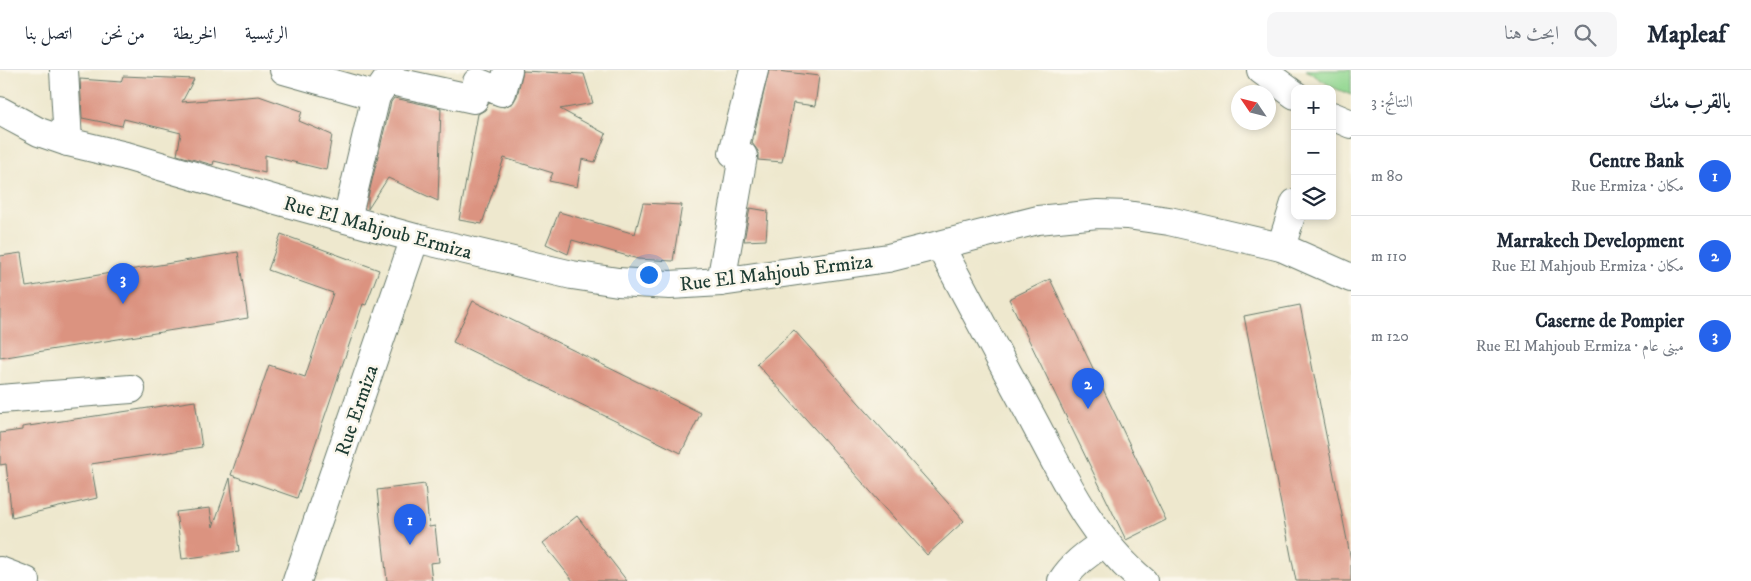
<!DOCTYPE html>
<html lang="ar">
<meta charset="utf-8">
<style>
:root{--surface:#fff;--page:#f6f6f7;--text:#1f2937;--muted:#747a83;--line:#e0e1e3;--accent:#2563eb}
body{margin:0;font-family:"IM FELL DW Pica",Amiri,serif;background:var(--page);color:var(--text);direction:rtl}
.controls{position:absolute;right:15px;top:15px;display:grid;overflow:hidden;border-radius:10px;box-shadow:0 2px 8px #0003}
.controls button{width:45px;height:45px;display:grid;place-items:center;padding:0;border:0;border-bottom:1px solid var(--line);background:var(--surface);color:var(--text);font:25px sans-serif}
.compass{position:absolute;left:1231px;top:15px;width:45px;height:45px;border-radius:50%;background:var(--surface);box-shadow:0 2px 8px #0003;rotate:305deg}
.you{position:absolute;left:648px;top:204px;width:18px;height:18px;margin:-12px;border:4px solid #fff;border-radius:50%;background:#1a73e8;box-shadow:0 0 0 8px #1a73e833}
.badge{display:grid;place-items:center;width:32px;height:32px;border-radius:50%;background:var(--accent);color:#fff;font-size:16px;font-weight:700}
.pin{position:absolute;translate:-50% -41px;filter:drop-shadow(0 1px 2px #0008)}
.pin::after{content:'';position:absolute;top:26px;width:18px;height:15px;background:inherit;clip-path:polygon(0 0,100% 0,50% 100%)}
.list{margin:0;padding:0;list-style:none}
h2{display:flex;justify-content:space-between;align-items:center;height:65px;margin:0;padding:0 20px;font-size:21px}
h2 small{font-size:16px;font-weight:400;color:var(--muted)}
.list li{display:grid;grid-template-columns:32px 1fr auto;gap:15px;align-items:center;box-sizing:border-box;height:80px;padding:0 20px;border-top:1px solid var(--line)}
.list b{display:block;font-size:19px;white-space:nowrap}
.list p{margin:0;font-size:16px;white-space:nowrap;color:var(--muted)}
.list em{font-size:16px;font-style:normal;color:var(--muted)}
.icon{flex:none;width:28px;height:28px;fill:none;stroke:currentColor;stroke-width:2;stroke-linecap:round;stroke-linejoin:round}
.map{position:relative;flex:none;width:1351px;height:511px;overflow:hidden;direction:ltr}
header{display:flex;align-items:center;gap:30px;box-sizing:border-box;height:70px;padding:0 25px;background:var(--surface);border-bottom:1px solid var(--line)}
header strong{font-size:24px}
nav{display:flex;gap:28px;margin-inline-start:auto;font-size:18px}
.search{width:350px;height:45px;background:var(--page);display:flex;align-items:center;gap:12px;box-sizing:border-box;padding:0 18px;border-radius:10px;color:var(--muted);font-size:19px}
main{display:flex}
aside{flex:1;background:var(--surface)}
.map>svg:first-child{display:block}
.green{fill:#92d791;stroke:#588a62}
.building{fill:#db9380}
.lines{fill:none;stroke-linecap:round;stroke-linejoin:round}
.minor-casing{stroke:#67796a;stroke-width:30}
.minor{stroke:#fff;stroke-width:28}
.labels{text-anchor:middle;stroke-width:5;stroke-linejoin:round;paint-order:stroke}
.street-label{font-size:20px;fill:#1f3d34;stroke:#fbf7ec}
</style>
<header>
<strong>Mapleaf</strong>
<div class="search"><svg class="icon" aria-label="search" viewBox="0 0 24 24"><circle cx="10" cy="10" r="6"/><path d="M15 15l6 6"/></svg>ابحث هنا</div>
<nav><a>الرئيسية</a><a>الخريطة</a><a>من نحن</a><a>اتصل بنا</a></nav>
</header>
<main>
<aside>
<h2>بالقرب منك<small>النتائج: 3</small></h2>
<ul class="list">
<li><span class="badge">1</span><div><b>Centre Bank</b><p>مكان · Rue Ermiza</p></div><em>80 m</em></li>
<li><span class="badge">2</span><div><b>Marrakech Development</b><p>مكان · Rue El Mahjoub Ermiza</p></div><em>110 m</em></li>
<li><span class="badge">3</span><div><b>Caserne de Pompier</b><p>مبنى عام · Rue El Mahjoub Ermiza</p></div><em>120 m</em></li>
</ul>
</aside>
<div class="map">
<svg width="1351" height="511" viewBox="0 0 1351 511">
<rect width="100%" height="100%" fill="#fbf7ec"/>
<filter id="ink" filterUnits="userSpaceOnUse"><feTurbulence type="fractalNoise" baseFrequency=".02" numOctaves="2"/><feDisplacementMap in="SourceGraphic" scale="10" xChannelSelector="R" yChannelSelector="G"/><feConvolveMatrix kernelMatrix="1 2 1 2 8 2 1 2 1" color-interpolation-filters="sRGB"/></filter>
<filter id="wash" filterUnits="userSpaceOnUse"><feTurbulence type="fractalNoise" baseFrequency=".0096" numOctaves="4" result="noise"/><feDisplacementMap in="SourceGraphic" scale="20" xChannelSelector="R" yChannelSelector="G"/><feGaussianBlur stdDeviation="1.12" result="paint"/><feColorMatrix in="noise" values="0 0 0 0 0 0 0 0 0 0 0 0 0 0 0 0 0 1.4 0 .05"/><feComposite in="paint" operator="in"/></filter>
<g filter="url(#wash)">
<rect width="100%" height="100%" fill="#eee8ce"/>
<path class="green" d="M1306,0H1351V25L1332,17Z"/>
<g id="blocks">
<g class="building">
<path d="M769,0L819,6L815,36L793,33L782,92L758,90V81L752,73Z"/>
<path d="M523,1L584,4L593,33L560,39L606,64L595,92L582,89L577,117L549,111L553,103L504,88L482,154L459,150L478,44L485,40L489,33L504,37L513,33L517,26Z"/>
<path d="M123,6L194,9L182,32L259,26L302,41L299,51L332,65L326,100L265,85V103L214,91L213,95L177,85L181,63L124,49L122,56L82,48L80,9L121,12Z"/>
<path d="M394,28L441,38L438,131L388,108L368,139V127L391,32Z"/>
<path d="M643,133L682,135L673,191L638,189L572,170L568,184L546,174L559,142L635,164Z"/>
<path d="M750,138L768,141L766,170L744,171Z"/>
<path d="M281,164L379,200L366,235L363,234L297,428L231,405L269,295L305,307L333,223L268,200Z"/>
<path d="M238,182L248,248L0,288V186L21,183L26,217Z"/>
<path d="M1050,209L1166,450L1126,470L1009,229Z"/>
<path d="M473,231L701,343L681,383L453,272Z"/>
<path d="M1300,235L1351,490V511H1296L1244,246Z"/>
<path d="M794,260L964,451L927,485L757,294Z"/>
<path d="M195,331L202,377L91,394L97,428L12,448L6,394L0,395V363L22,360V357Z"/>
<path d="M230,408L239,481L182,489L176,442L210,438L213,457Z"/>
<path d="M425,414L429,457L435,456L439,492L430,493L432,511H387L377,420Z"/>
<path d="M577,446L627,511H573L543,473Z"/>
</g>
</g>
</g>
<g filter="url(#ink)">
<use href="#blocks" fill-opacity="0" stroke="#67796a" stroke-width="1"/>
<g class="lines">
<defs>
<g id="minor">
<path d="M64,0L68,72"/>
<path d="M284,0L376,26L347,149"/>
<path d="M1261,0L1295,25"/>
<path d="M376,26L387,10L474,29L477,12L502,22L508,0"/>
<path d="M0,41L39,62L68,72L126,86L273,129L415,168L572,205L618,212L670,215L721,212L888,188L1038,150L1098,144L1127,145L1169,151L1281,177L1351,208"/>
<path d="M1332,46L1351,54"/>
<path d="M940,176C971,234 1001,291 1032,348C1063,406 1091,468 1143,511"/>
<path d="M1281,177L1295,133"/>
<path d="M721,212L743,86L733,83L754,0"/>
<path d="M0,329L131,319"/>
<path d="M0,501L26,511"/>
<path d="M297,511L415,168"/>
<path d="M1062,511C1073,494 1087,483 1105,473"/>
</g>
</defs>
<use href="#minor" class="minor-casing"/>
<use href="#minor" class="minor"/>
</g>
</g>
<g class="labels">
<g class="street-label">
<text transform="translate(378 157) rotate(15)" y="7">Rue El Mahjoub Ermiza</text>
<text transform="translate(776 202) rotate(-7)" y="7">Rue El Mahjoub Ermiza</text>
<text transform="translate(356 340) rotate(-71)" y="7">Rue Ermiza</text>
</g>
</g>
</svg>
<div class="controls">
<button>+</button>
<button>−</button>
<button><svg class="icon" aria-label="layers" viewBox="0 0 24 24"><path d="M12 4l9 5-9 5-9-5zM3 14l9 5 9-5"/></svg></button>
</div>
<svg class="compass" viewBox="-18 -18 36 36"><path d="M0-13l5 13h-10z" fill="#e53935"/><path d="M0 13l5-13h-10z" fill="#747a83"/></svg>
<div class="you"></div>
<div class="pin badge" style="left:410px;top:475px">1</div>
<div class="pin badge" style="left:1088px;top:339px">2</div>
<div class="pin badge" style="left:123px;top:234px">3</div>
</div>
</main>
